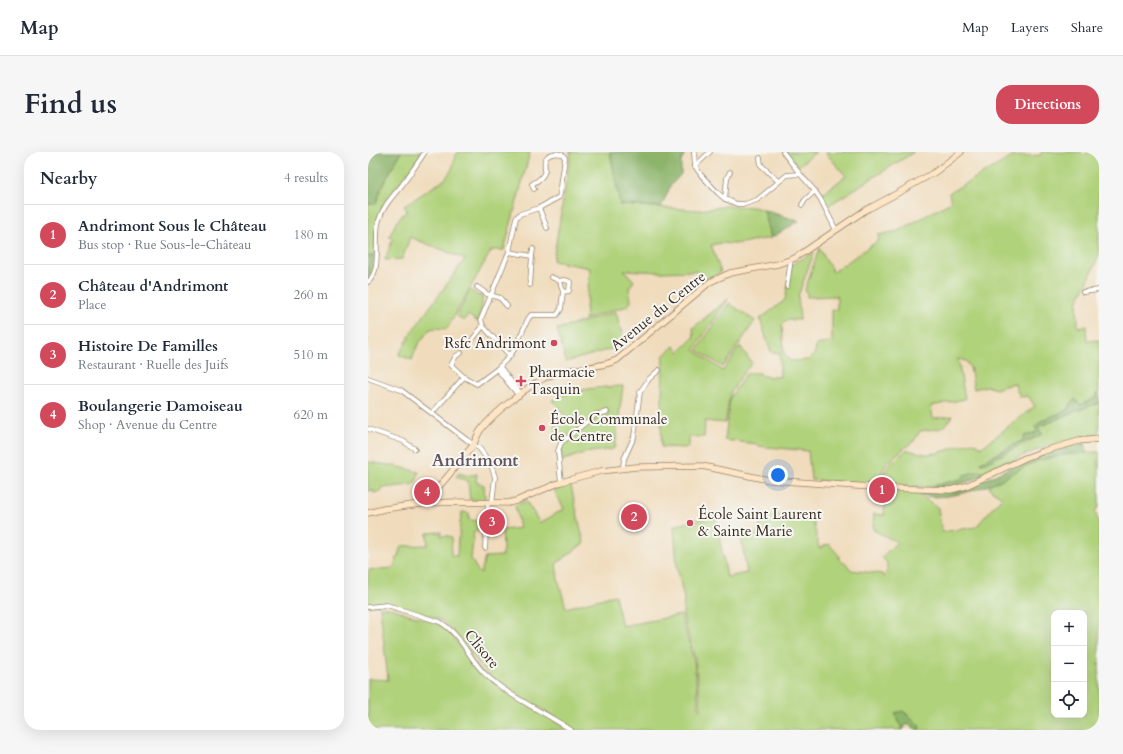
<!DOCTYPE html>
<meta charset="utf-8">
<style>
:root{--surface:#fff;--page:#f6f6f7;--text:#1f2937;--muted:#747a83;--line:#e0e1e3;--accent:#d1495b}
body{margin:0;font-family:Cardo,serif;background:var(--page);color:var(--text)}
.controls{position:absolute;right:12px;bottom:12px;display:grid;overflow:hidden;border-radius:8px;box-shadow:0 4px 16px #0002}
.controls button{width:36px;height:36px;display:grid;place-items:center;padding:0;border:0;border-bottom:1px solid var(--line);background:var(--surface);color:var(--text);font:20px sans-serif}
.you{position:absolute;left:410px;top:323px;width:14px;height:14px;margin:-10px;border:3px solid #fff;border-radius:50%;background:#1a73e8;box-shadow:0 0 0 6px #1a73e833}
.badge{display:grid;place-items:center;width:26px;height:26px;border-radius:50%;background:var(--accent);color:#fff;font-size:13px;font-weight:700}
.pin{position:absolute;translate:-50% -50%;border:2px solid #fff;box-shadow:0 1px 4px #0006}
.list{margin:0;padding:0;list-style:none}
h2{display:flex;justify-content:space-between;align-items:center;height:52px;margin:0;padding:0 16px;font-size:17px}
h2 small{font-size:13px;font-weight:400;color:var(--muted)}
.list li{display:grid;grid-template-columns:26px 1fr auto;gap:12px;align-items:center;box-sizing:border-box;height:60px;padding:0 16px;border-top:1px solid var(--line)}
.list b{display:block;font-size:15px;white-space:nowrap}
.list p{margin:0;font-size:13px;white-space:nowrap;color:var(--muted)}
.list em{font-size:13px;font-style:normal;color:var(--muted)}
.icon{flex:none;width:22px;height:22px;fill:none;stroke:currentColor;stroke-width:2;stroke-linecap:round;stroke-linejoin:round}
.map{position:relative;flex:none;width:731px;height:578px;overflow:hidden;border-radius:16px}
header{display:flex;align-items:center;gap:24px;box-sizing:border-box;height:56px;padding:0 20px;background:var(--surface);border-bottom:1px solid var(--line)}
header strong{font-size:19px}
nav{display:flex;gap:22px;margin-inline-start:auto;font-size:14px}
.intro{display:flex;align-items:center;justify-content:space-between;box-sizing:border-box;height:96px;padding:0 24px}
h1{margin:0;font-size:28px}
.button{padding:10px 18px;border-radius:16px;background:var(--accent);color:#fff;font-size:14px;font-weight:700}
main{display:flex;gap:24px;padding:0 24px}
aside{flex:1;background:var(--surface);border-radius:16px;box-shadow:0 4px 16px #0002}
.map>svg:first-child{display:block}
.green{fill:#b0d27a;stroke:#767e4c;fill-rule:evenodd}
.forest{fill:#8cb46a;stroke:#646f44}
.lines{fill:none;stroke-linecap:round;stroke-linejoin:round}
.street-casing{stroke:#96836d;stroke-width:5.5}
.secondary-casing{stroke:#96836d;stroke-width:7}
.street{stroke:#fff;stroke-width:4}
.secondary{stroke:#fde5c5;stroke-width:5.5}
.poi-dot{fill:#d1495b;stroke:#f6f6f2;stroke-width:1.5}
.labels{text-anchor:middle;stroke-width:4;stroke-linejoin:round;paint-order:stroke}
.street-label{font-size:15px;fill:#3b2a1e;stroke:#f6f6f2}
.poi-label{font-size:15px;fill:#3b2a1e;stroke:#f6f6f2;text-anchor:start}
.quarter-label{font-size:17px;font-weight:bold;fill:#64545f;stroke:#f6f6f2}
</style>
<header>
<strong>Map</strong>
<nav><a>Map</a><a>Layers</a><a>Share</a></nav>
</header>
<div class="intro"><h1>Find us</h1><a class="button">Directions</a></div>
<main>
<aside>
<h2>Nearby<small>4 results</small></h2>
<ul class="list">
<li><span class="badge">1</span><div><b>Andrimont Sous le Château</b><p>Bus stop · Rue Sous-le-Château</p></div><em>180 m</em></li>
<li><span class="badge">2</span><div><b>Château d'Andrimont</b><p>Place</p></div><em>260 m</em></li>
<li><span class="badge">3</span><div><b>Histoire De Familles</b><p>Restaurant · Ruelle des Juifs</p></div><em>510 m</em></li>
<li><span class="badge">4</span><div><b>Boulangerie Damoiseau</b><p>Shop · Avenue du Centre</p></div><em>620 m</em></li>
</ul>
</aside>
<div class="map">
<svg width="731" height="578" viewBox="0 0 731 578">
<rect width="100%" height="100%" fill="#f6f6f2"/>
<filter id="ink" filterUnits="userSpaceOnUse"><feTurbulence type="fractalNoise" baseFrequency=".025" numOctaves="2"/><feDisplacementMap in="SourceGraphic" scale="8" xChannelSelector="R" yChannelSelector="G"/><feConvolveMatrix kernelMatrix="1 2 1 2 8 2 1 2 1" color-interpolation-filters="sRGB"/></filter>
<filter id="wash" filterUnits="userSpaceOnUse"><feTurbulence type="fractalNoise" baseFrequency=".012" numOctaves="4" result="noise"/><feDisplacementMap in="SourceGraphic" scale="16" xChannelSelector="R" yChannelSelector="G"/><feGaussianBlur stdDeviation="0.9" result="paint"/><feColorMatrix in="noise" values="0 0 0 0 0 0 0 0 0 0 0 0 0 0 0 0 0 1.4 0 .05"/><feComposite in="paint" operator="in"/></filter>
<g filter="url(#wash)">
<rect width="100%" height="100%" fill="#f0dcbc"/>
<g class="green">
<path d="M33,0H54C49,8 44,16 38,23C30,34 20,43 14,56C7,71 6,88 6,104H0V52L8,51L13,36Z"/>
<path d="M89,0H162L136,98H127L123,99L79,177L67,176L62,177L49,194L44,208L31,203L44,180L97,107L42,85L34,107L17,108L25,86L21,85L29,69L39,58L36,54L77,27L84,17Z"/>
<path d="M201,0H242L253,53L331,58L359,54L385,55L396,58L403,86L367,92L353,91L343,93L353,120L335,130L328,119L292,120L256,118L266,129L261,136L263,149L260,154L217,167L222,116L185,109L203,1Z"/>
<path d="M417,0H448L428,16Z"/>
<path d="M457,0H546L458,55L453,43L478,24Z"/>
<path d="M673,0H713L716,3H718L719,0H731V103L720,129L709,150L710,175L718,174L719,189L731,188V241L729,242L726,247L712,253L708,248L699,258L671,270L667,274L669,280L656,284L655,288L613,310V312L674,282L670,275L718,255L731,251V283C723,284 714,285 706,287C675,293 646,307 619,322L611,319L596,323L593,327L561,335L531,334L512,332C514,318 528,306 539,298L558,302L570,301L604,290L614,295L667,254L660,244L652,245L646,231L628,237L619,234L606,237L602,215L598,209L590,207L597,247L563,254L565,266L585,264L574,276L552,279L546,289L529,302L518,313L507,332L443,328L440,299L390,294L389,292L357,288L362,246L377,223L380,221H392L394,224L412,225V201L403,200L392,167L417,148L423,113L446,100L430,144L432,168H418L414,173L416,202L422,209L440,208L447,201L448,193L464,190V158L469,157V144L439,145V141L437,138L451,96L465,120L511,88L510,83L530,79L583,50L581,41L644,5L673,3Z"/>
<path d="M102,138L111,144L113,142C117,152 111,160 110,170L100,163L96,169L89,164Z"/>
<path d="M360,147L326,198L355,219L372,194L384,211L373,224L362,242L357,271L337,269L336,285H321V296L293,295L295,204L306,194L311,200L326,185L325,176Z"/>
<path d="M361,151L387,169L355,215L329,198Z"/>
<path d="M248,160L257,193L198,210L189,177Z"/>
<path d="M255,234L247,295L245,297L216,301L193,309V297L195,292L189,285L187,273L197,264L184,248C204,237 232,235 255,234Z"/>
<path d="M731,300V355L727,359L731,373V576L727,578H550L552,574L535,559L533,578H205L190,567L136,535L122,525L84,478L75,469L22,452L0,454V418L26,416L33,394L60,393L59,381L73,380V384H81L84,386L83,404H89L90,386H91L92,371L94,360L101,361V368L113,369L111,379H106L103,407L111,421H113L117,405L134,404L135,395L134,378L152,376L147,353L158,349L172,371L196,357L185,336L202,330L216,391L188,412L190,427L198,456L247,443L254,474L313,463L326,510L331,558L333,557L327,507L315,463L316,447L309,415L306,374L347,363L359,425L379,421L373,386L392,381L391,363L442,364L445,369L451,396L461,392L472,405L470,406L475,411L477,410L483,418L514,422L516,425L519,420V411L514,405L529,390L505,378L506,362L516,363L518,338L541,339L555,345L570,356L574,380L608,375L634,345L623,338L620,332C637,326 652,316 669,309C687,302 711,301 731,300ZM686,461H716V563H686Z"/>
<path d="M0,310L28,314L51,320L48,329L43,333L13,336L14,339L6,341V338L0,339Z"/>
<path d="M91,321L101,324V323H107V322H109L108,330L116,333L117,346L116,348H102L100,329L88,325Z"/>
<path d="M12,455L26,457L76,474L110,516L131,535L200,578H0V527L20,528Z"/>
</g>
<g class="forest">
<path d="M0,0H33L13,36L8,52H0Z"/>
<path d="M242,0H317L313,10V22L303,33L293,55L252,53Z"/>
<path d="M396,58L431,69L403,86Z"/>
<path d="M0,104H6L5,116L0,129Z"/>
<path d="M731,241V251L718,255L670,275L674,282L618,311L613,312V310L655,288L656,284L669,280L667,274L671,270L699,258L701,253L707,247L712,253L726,247L729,242Z"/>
<path d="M717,291L719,301C702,302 686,304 670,309C658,313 646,321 635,327C615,336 573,351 552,342L553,340H587L613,330L653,310L692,296Z"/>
<path d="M611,319L619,322C604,328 577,340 561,335L593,327L596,323Z"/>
<path d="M535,559L552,574L550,578L539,572L535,578H533L534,577L527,561Z"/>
</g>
</g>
<g filter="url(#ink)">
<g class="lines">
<defs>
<g id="street">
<path d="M326,0L327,14L333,23L350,41L357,47L369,52H377L389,48L419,23L432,22L447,39L453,48L468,78"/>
<path d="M415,0L432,22"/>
<path d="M392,6L393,13L410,29"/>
<path d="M327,14L342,0"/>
<path d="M357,47L359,26L362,20"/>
<path d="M434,53L437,48L447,39"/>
<path d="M171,56L179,76"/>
<path d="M141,100L164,104L162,133"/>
<path d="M164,104L165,97"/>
<path d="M183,125L192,129"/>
<path d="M0,130C15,117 5,87 11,68C15,54 25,44 34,33C42,22 50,11 57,0"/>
<path d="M419,134L423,107"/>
<path d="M109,135L119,142L132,146L139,154"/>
<path d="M715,140L731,138"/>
<path d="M104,188L115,174"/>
<path d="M93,201L88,204L83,213L96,225"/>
<path d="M142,204L115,174L113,167L141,100L148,66L152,62L171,56L191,45L192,42L197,6L194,2C188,1 180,1 177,8C176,11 177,15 177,18C176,25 170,29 164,32L166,37"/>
<path d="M132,215L153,242"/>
<path d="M129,217L151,244"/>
<path d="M0,226L33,238L99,288L112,297L123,313L127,325L124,351"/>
<path d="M64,261L96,225L109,232L129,217L142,204L147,196L160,167L163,163H189L193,157L195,140L201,139L202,130C199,128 196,127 192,129L195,140"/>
<path d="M0,277L35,289L47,297"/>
<path d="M255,315L256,307L266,285L272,240L281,227L291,218"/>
<path d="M193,330L190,299L193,291L227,263L239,260"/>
<path d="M117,396L120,351"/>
<path d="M0,455L19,453L72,470C93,482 101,507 118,523C143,546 175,559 203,578"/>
</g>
<g id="secondary">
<path d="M59,351L63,344C76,329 89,313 102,297C107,292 108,285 112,279C123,263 163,231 181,224C202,214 228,218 249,208L342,130L362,121L410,112L427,106L496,59L528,42L567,20L593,0"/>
<path d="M0,361L16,357L59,351L89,350L140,351L148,349L193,330L233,319L268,315L334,314L401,328L518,336L582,338L598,334L657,306L676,299L711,289L731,287"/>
</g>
</defs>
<use href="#street" class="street-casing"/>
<use href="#secondary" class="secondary-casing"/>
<use href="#street" class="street"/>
<use href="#secondary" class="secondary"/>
</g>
</g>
<g class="poi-dot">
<circle cx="186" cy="191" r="4"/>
<path d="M151 223h4v4h4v4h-4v4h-4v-4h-4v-4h4z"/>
<circle cx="174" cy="276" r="4"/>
<circle cx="322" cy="371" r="4"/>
</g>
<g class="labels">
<g class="street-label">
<text transform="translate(290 159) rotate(-39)" y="5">Avenue du Centre</text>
<text transform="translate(114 497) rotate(50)" y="5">Clisore</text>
</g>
<g class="poi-label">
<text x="178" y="196" text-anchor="end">Rsfc Andrimont</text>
<text x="161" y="225">Pharmacie<tspan x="161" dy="17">Tasquin</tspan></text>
<text x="182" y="272">École Communale<tspan x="182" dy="17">de Centre</tspan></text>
<text x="330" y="367">École Saint Laurent<tspan x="330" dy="17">&amp; Sainte Marie</tspan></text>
</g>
<g class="quarter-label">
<text x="107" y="314">Andrimont</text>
</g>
</g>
</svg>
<div class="controls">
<button>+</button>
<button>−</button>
<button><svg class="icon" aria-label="locate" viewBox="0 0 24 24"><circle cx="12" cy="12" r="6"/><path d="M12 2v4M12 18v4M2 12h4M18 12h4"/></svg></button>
</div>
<div class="you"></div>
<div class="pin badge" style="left:514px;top:338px">1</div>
<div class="pin badge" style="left:266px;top:365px">2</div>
<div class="pin badge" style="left:124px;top:370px">3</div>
<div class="pin badge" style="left:59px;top:340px">4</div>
</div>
</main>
